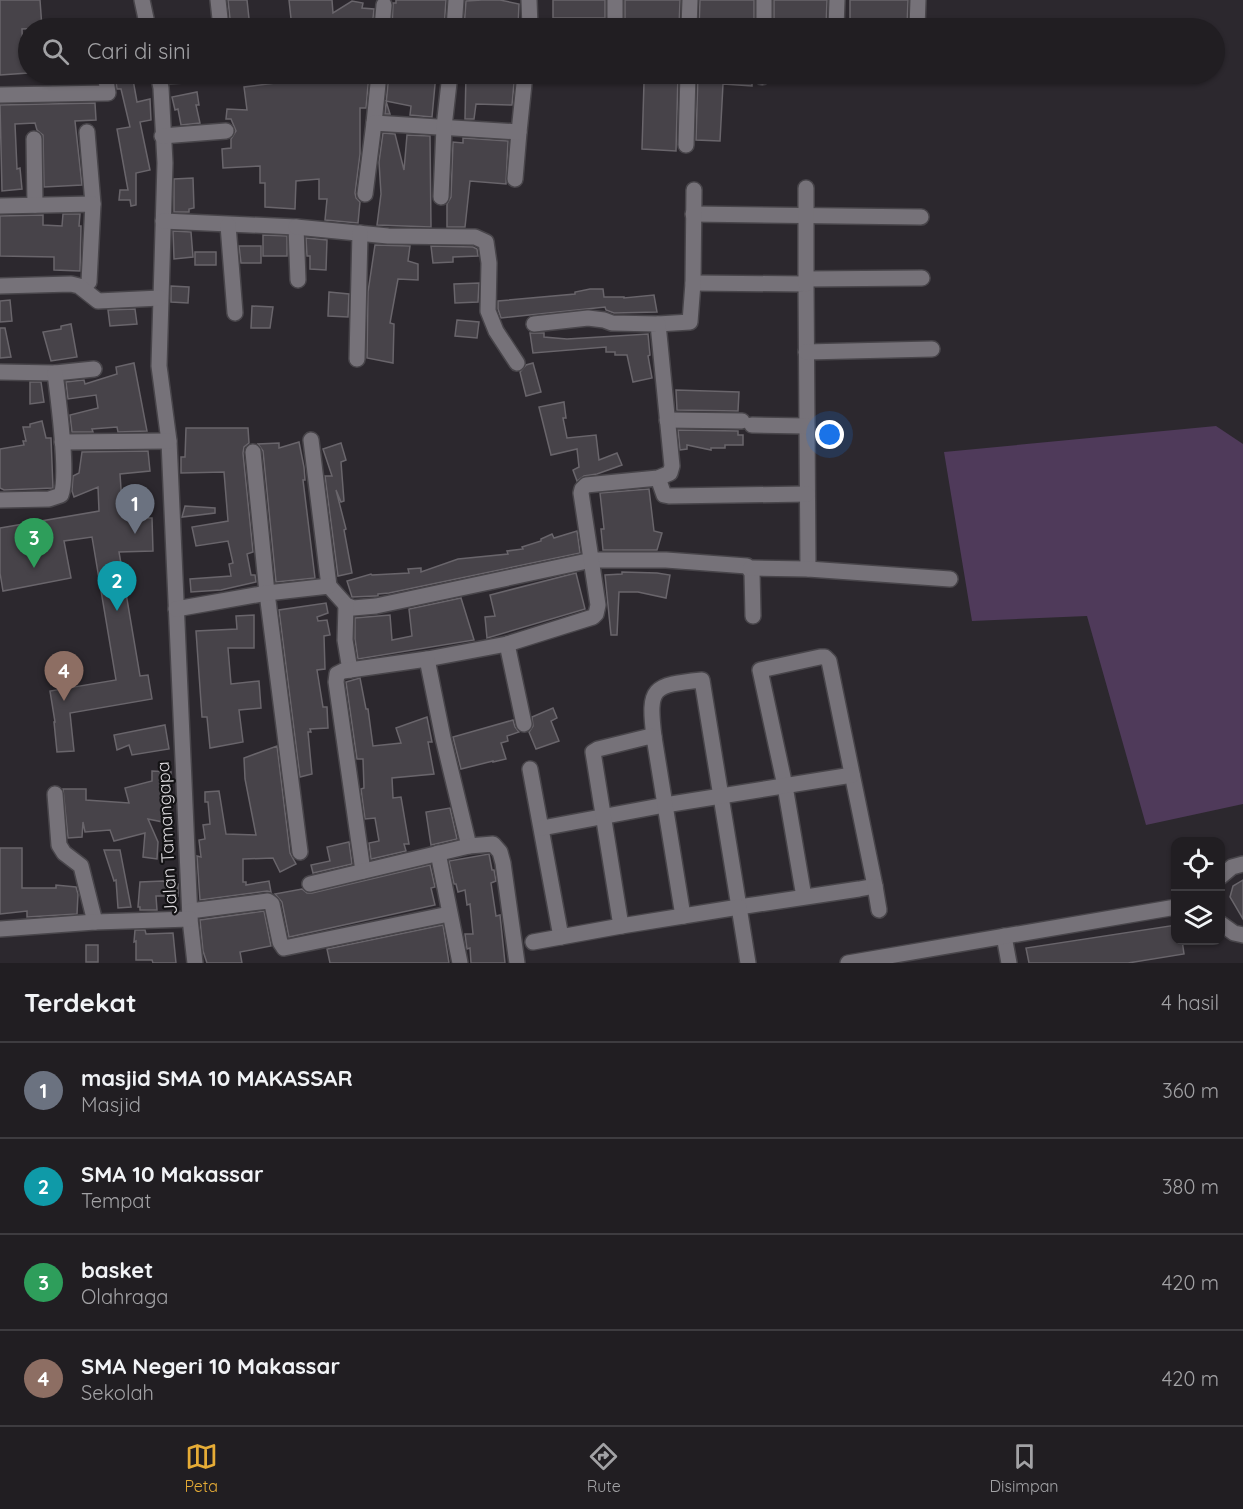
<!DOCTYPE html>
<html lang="id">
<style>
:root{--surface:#211e22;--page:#2d2b2f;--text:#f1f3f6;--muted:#a2a2a5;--line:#3e3c40;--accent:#e6ac36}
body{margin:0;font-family:Quicksand,sans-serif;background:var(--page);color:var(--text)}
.controls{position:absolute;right:18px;bottom:18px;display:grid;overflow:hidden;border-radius:12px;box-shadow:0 2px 4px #0004}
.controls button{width:54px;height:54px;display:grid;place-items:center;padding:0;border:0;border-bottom:2px solid var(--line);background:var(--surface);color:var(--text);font:30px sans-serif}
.you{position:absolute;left:830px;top:435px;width:21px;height:21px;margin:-15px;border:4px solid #fff;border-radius:50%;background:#1a73e8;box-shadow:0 0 0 9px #1a73e833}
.badge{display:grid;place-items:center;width:39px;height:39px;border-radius:50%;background:var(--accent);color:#fff;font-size:20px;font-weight:700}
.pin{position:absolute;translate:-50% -50px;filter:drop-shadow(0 2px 3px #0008)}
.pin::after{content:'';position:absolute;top:32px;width:21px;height:18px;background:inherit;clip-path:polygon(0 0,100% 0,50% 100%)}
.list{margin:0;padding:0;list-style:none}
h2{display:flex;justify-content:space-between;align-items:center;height:78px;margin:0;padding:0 24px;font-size:26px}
h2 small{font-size:20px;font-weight:400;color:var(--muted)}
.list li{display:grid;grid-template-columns:39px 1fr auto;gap:18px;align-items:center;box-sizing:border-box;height:96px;padding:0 24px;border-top:2px solid var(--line)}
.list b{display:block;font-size:22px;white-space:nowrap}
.list p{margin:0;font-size:20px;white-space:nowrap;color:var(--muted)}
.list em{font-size:20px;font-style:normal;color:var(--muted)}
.icon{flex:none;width:33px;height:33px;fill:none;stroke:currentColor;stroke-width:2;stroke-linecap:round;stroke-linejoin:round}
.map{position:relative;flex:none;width:1243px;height:963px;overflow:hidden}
.search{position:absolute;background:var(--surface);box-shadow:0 2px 4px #0004;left:18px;right:18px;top:18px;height:66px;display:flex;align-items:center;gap:15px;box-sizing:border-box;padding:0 21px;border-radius:33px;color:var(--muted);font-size:22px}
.sheet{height:462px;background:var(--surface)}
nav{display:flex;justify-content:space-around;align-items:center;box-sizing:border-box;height:84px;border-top:2px solid var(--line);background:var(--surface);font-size:16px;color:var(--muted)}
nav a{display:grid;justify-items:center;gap:3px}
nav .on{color:var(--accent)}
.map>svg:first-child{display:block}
.green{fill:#4f3a5a}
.building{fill:#474349;stroke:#69656b;stroke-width:1.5}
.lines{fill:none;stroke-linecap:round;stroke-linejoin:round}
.minor-casing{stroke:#48454a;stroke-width:18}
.minor{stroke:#767279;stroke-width:15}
.labels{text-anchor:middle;stroke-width:4.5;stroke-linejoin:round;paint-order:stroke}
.street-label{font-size:18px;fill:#dcd9dd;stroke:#131214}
</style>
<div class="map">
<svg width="1243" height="963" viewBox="0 0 1243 963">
<rect width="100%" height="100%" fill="#2c282e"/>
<path class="green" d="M1216,426L1243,444V804L1146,825L1087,616L972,621L944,452Z"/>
<g class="building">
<path d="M0,0H40L42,28L22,29L23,54H28V73L0,75Z"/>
<path d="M228,0H247L250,28H231Z"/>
<path d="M289,0H332L333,13L352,1L363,3L362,8L374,9L372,28H292Z"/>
<path d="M396,0H446L444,28H392L393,3H396Z"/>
<path d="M482,0H500L519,4L518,28H464L466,1Z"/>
<rect x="553" y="0" width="52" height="18"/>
<path d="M625,0H680L679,28H625Z"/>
<path d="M700,0H754V28H699Z"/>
<path d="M774,0H827L826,28H774Z"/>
<path d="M850,0H908L907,28H850Z"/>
<path d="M115,74H132L137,102L150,99L151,120L140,122L150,170L136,173V205L131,206L130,200H119L120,190H128L117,129L130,127L121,89H117Z"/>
<path d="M293,74H369L366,108H360V154L355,193L356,198L360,202L358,223L325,220L327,199H319V179L296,181L295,209L265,207V183H260V166L223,168L222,149L231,148V139L236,131L231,119H226L227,109L247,110L244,87L283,82Z"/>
<path d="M389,74H436L432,117L410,115L411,106L386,101L390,114H385Z"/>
<path d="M466,74H486L485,78L497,80V82L514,83L512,105L476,104L474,119H465Z"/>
<path d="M625,74H678L676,151L642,149L644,82L625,78Z"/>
<path d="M698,74H752V86L723,84L720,141L696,140Z"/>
<path d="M197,92L199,105H196L200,123L181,125L178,109L175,110L172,97Z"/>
<path d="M95,103L96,120L75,121L82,185L44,187L43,135L37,130L35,123L15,124L17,169L20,168L22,189L2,191L0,105Z"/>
<path d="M383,133L395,134L404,170L407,135L430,136L431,227L377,225L381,194L379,162Z"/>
<path d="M463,138L508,141L506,184L470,181L465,227H447V204L451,197L453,142L463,143Z"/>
<path d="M193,178L194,208L189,209V212H174V179Z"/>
<path d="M63,214H80L79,226H81L80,271L54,270V257L0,256V216L43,215V225L62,226Z"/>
<path d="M173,231L191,232L193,257L174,259Z"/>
<path d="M263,235L287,236V256H263Z"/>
<path d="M306,238L327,240L326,270L310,269V256H307Z"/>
<path d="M375,245L410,246L408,261L418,264V280L398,279L390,323L394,324L393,363L367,358L368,292Z"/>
<path d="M239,246H261V263H241Z"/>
<path d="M431,246L473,247L477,249L478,256L453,257V262L433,263Z"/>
<rect x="195" y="252" width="21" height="13"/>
<path d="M479,283L478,302L455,303L454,284Z"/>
<path d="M171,286L189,287L188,303L171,302Z"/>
<path d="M590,289H603L604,297H624V298L654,295L657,312L614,313L606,310L605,307L501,318L498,309V301L575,294V292Z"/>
<path d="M329,292L349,294L348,317L328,316Z"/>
<path d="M10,300L12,321L0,322V301Z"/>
<path d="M252,306L273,307L270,328H251Z"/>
<path d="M135,309L137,324L110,326L108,310Z"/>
<path d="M457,320L479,322L477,338L455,336Z"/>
<path d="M71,324L77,357L51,361L43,332L61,329V326Z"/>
<path d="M0,328H5L11,357L0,358Z"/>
<path d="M530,333H544V337L567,339L648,334L650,355L648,356L652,378L633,382L627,355H615V352H606V347L533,353Z"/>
<path d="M134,363L147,431L118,432L117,427L92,429L93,432H72L70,415L98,408L96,395L68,399L66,382L84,380L85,384L117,374L116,367Z"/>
<path d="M533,363L541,392L526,396L520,372L526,365Z"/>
<path d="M30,382H41L44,402L30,404Z"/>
<path d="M676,390L739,392L738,411L677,410Z"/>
<path d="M564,402L566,418H563L567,438L596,435L599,460L617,453L622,465L597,474L584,476L577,481L573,470L579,467L577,449L551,455L539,407Z"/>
<path d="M42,421L46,438H51L53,488L4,490L0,488V449L24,445L23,441H26L23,427H30V424Z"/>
<path d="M186,428H248L249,443L244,447L243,453L253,552L247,554L251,575H255L256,582L221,590L191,592L190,579L231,576L229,564L233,563L228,541L196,546L192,527L228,521L224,472L181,473V457H185Z"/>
<path d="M678,430L738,431V435H743V445H725V448H711V450L687,445V449L680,450Z"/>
<path d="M299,442L304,467L305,480H303L315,578L276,582L263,451L258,444L279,443V448Z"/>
<path d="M341,443L346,460L341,462L344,501L341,502L336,490L346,529L344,530L352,573L338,576L325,476H332L323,449Z"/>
<path d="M148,451L150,471L120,474L123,518H152L153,551L119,552L140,676L148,675L152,699L70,713L74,751L57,752L54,722H55L50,691L116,680L92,537L64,541L71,578L3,591L0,573V528L99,511L98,487L74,497L72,491L73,476L79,473L82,452Z"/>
<path d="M649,489L654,531L662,533L657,550H603L601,529H604L600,493Z"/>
<path d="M185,506L215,508V513L182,517Z"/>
<path d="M577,531L580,553L389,593L378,594V596H375L352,597L347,581L371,574L372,575L409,573L408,569L421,568V572L458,559L508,554L507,551L523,549L522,547L541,541V539L552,534L554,538Z"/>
<path d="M622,572L657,573L670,575L666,598L638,592H619L617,635H611L605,575L622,574Z"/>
<path d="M576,573L585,609L487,638L485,617L495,616L490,595Z"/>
<path d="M461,598L474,640L358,659L355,639V618L390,615L392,640L412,636L409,609Z"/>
<path d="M326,603L328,613L317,617L318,621L327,620L330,635L324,636L325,669L317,670L323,707H327L328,728L310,729L311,732H308L312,774L300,777L279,610Z"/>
<path d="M254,615V648H228L231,684L259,681L261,708L239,710L243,742L210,748L207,717H202L196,631L237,629L236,616Z"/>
<path d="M360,678L366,709H368L373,746L401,743L396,728L427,717L432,742H428L434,774L392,778L393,798L401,797L409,844H404L406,851L371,859L369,843L379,841L375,818L365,819L361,789L364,788L363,759H357L346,682Z"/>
<path d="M553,708L557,718L551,721L559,741L536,749L529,732L533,726L532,717Z"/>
<path d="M513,720L515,727L519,732L507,736L508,741L501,743L506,759L493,762V761L461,769L453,737Z"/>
<path d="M165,725L169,749L132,755L129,745L117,750L114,735Z"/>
<path d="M277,746L290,853L296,864L280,872L273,858L243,859V882H246V885L269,881L271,892L267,891L200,900L197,856L201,857L199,840L205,839L203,825L210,824L208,802H205V792L219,791L226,834L256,835L245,779L244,758Z"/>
<path d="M152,771L171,772L170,784L163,822L148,819L158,842L157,859L143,857L145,833L114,841L110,830L85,832L83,822L82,837L68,838L63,789H86V800L129,803L125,788L152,781Z"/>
<path d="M450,808L457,839L431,845L426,812Z"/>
<path d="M349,842L352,864L313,873L311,865L330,861L327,847Z"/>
<path d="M0,848H22V888H56V885L76,887L78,894L77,914L27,917V911L0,914Z"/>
<path d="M104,850H120L131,907L118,908L116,880L114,881Z"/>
<path d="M489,854L492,870H494L496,881L491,883L496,916L500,915L505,963H471L470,948L467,949L465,934H473L470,904L467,905L465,890L458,892L456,884H454L449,861Z"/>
<path d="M430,865L435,887L431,888L435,905L289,937L282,902L275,894L302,889L307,893H312Z"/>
<path d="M1243,880V919L1230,897L1233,886Z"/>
<path d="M163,881L178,884V896H156L157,910H140V907H138L140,882Z"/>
<path d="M264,911L271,946L240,952L242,963H207L203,951L200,920Z"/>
<path d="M443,925L449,963H330L327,949Z"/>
<path d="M1176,925V940H1182L1184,954L1128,963H1029L1026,948Z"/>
<path d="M135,930H145L146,934L173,933L176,963H153L152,960H136V941L134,942Z"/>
<rect x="86" y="945" width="12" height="17"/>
</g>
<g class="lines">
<defs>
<g id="minor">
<path d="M142,0L148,28"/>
<path d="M218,0L221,28"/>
<path d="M529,0L530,28"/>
<path d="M530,27L615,28"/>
<path d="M382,28L384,5"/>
<path d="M454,28L456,0"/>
<path d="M615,28V0"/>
<path d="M689,28L690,0"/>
<path d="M764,28V0"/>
<path d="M836,28L837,0"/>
<path d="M917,28L918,0"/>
<path d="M158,74L161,88L165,163L159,366L169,441L190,919L195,963"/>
<path d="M158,77L193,74"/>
<path d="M762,77V74"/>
<path d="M0,95L108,93L105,74"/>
<path d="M374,123L379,74"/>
<path d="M87,132L93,204"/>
<path d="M162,136L226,131"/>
<path d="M34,139L35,205"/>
<path d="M686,145L688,74"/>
<path d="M515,179L519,132"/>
<path d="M365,194L374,123L519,132L525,74"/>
<path d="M441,197L444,127L450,74"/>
<path d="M0,206L93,204L89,282"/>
<path d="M693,214L921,217"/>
<path d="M163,221L296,227L298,280"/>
<path d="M228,225L235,313"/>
<path d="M296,227L388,236L475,237L486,242L489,263L488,311L496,331L517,363"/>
<path d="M806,279L922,278"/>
<path d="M693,283L806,284L808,569"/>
<path d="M806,284V188"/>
<path d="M0,286L71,284L79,286L98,301L160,298"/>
<path d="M658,324L690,322L693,283L694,190"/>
<path d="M806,352L932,349"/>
<path d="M357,359L360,233"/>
<path d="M0,372L55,373L94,369"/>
<path d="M667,420L742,421"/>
<path d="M752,425L806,426"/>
<path d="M311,440L329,586L346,605L353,608L376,606L592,560H666L747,566L752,573L753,616"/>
<path d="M62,442L169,441"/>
<path d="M253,452L267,593L300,852"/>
<path d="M658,478L664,495L669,496L807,494"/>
<path d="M0,500L49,499L61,495C69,475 58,398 55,373"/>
<path d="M751,568L808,569L950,579"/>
<path d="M346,605L345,640L350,670"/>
<path d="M176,609L267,593L329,586"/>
<path d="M507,644L524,724"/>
<path d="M427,659L507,644L593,617L596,614L598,605L581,493L582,489L586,485L658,478L670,473L672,466L658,324L612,323L604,320L588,318L534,324"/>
<path d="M654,737C648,687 652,685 702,680L739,907L859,889L875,886L829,661L825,657H820L760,670L785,786L804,897"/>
<path d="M530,769L561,937"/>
<path d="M55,794L59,845L64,853L81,866L95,922"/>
<path d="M542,828L665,805L852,775"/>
<path d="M438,853L460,963"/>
<path d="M363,871L336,682L337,674L343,671L427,659L443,738L469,846"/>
<path d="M1220,877L1232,867L1243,864"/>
<path d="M310,884L469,846L493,844L500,852L503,863L517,963"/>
<path d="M875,886L879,910"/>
<path d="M190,911L268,901L272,904L280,942L284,948L449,914"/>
<path d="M1220,923L1234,933L1243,935"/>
<path d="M621,926L593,752L598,749L651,736L654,737L683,916"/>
<path d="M0,929L95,922L190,919"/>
<path d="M1004,936L1009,963"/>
<path d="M533,942L621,926L739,907L748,963"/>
<path d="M848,963L1176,907"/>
</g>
</defs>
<use href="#minor" class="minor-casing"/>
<use href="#minor" class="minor"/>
</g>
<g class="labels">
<g class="street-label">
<text transform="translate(167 838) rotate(-93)" y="6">Jalan Tamangapa</text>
</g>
</g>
</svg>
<div class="controls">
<button><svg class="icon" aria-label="locate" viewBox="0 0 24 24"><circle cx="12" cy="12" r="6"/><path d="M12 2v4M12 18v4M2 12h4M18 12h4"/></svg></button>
<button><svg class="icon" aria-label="layers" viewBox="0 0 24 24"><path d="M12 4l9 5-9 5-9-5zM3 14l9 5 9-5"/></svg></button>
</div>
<div class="you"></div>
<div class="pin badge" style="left:135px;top:534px;background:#6b7280">1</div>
<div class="pin badge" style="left:117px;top:611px;background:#0f9aa8">2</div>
<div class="pin badge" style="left:34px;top:568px;background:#2e9e5b">3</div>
<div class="pin badge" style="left:64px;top:701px;background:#8d6e63">4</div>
<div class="search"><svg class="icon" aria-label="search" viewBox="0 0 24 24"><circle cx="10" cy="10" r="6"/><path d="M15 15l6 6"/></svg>Cari di sini</div>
</div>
<section class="sheet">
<h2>Terdekat<small>4 hasil</small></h2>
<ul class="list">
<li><span class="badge" style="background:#6b7280">1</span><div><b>masjid SMA 10 MAKASSAR</b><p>Masjid</p></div><em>360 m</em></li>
<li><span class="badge" style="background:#0f9aa8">2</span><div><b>SMA 10 Makassar</b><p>Tempat</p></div><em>380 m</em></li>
<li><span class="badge" style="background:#2e9e5b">3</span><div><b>basket</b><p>Olahraga</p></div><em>420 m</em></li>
<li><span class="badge" style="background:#8d6e63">4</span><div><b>SMA Negeri 10 Makassar</b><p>Sekolah</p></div><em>420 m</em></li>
</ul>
</section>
<nav>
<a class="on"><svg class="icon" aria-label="map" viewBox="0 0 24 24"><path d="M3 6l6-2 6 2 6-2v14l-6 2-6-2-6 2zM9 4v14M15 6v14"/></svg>Peta</a>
<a><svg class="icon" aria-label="directions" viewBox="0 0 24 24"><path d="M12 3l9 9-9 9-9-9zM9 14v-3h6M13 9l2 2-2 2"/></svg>Rute</a>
<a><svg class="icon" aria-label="saved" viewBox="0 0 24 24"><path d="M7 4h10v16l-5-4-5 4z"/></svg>Disimpan</a>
</nav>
